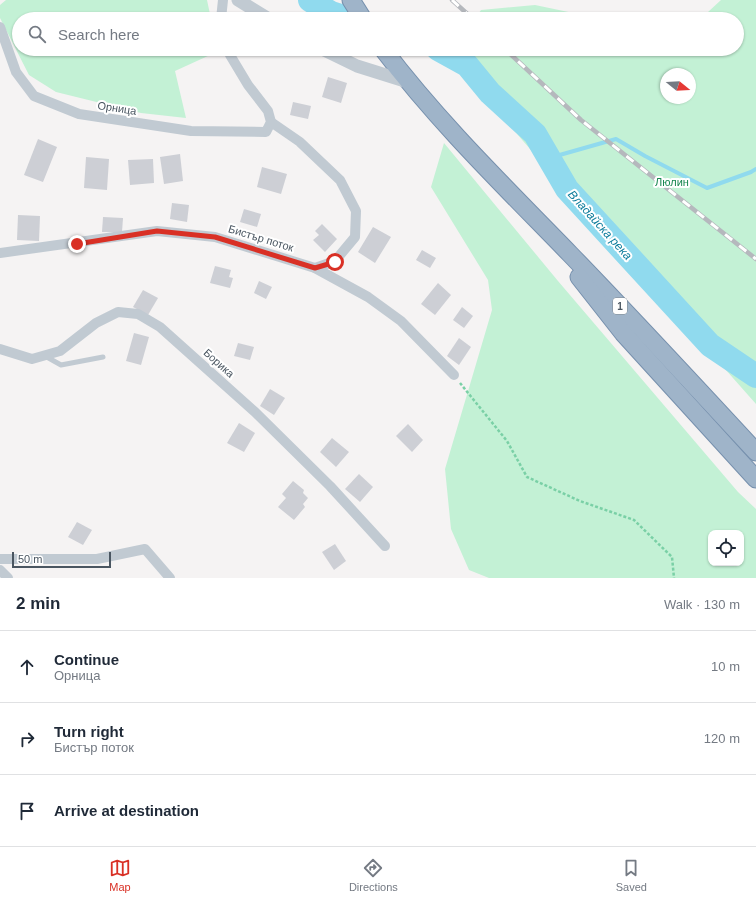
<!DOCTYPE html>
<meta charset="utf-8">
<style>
:root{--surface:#fff;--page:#f2f2f3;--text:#1f2937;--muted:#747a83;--line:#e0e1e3;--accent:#d93025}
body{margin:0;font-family:Helvetica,sans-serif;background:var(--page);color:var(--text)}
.controls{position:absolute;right:12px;bottom:12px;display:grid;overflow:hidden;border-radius:8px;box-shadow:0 1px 3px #0004}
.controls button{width:36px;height:36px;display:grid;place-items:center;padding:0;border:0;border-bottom:1px solid var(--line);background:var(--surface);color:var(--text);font:20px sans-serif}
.compass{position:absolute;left:660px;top:68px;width:36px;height:36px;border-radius:50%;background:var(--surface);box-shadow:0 1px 3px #0004;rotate:108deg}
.scale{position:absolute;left:12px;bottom:10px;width:99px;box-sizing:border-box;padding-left:4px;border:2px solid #4a5661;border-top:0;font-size:11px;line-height:14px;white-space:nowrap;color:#4a5661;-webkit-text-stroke:3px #fff;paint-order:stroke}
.stop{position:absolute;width:12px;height:12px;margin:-9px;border:3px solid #d93025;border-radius:50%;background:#fff}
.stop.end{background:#d93025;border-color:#fff;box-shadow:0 1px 4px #0008}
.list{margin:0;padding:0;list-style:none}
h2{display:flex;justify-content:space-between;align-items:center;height:52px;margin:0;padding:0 16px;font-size:17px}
h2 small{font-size:13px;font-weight:400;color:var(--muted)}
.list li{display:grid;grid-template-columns:26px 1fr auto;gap:12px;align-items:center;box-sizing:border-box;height:72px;padding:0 16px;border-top:1px solid var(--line)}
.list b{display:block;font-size:15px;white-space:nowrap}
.list p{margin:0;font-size:13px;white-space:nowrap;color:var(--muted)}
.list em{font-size:13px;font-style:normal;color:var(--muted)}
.icon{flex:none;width:22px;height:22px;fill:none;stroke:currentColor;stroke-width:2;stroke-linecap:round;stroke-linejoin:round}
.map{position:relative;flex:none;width:756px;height:578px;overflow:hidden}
.search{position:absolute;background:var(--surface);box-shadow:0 1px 3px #0004;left:12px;right:12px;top:12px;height:44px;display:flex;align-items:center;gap:10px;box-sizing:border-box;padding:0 14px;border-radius:22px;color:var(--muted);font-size:15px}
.sheet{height:268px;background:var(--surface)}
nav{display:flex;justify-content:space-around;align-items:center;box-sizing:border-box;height:56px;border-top:1px solid var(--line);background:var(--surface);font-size:11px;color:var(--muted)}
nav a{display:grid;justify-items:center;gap:2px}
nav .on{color:var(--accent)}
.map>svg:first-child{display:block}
.green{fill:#c3f1d5;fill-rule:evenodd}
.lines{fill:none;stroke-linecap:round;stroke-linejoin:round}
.stream{stroke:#90daee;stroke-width:4}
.river{stroke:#90daee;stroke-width:24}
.building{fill:#cdcfd5}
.trunk-casing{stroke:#7690ad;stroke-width:19}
.path{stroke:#7ad0a6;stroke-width:2.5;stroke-dasharray:3 2;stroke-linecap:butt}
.service{stroke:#c1cad2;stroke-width:5}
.minor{stroke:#c1cad2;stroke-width:10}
.tertiary{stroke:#c1cad2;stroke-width:13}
.trunk{stroke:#9fb4c9;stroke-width:17}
.rail-casing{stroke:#b5b8bd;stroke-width:4.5}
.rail{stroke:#fff;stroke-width:3;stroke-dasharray:9;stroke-linecap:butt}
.route{stroke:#d93025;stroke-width:5}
.labels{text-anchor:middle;stroke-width:4;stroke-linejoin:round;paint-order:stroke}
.shield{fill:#fff;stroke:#808990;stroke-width:1}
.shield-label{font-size:10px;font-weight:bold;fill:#4a5661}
.street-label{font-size:11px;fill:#4a5661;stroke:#fff}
.park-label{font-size:11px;fill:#17864f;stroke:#fff}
.water-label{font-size:12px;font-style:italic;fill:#0c7c9b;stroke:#fff}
</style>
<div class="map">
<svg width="756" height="578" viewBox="0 0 756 578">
<rect width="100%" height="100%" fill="#f5f3f3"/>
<g class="green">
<path d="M6,0H207L211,19H19V49L221,50L175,71L186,118L141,113L56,92L29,75L0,18V5Z"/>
<path d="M721,0H756V404L523,141L450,54L454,49H737V19H675L708,12ZM666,74H690V98H666Z"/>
<path d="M535,5L602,19H475L481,10Z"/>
<path d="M444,143L558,281L738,492L756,509V578H489L469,570L451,529L445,469L492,310L488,280L431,187ZM711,533H741V563H711Z"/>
</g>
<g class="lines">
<path class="stream" d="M549,158L616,139L645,156L707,188L751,172L756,169"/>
<g class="river">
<path d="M310,0L331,13L350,19"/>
<path d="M438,49L467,65L490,93L535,134L567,189L710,345L756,376"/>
</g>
</g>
<g class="building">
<path d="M328,77L347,83L341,103L322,97Z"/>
<path d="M293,102L311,106L308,119L290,115Z"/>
<path d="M38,139L57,147L43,182L24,175Z"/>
<path d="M180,154L183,181L164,184L160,157Z"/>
<path d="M86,157L109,159L107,190L84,188Z"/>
<path d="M153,159L154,183L130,185L128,160Z"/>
<path d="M262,167L287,174L281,194L257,187Z"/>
<path d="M172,203L189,205L187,222L170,219Z"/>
<path d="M244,209L261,214L257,227L240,222Z"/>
<path d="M18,215L40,216L39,241L17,240Z"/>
<path d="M103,217L123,218L122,232H102Z"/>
<path d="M322,224L337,239L325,252L313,240L319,235L315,231Z"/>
<path d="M373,227L391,237L375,263L358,252Z"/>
<path d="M422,250L436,258L430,268L416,260Z"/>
<path d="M215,266L231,270L229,277L233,278L230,288L210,283Z"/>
<path d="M259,281L272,287L266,299L254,293Z"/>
<path d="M438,283L451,295L435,315L421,304Z"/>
<path d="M143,290L158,298L148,315L133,307Z"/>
<path d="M462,307L473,316L464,328L453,320Z"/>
<path d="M134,333L149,337L141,365L126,361Z"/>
<path d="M459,338L471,347L459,365L447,356Z"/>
<path d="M238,343L254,347L250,360L234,356Z"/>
<path d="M270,389L285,398L274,415L260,406Z"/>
<path d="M239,423L255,433L244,452L227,443Z"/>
<path d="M408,424L423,440L412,452L396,436Z"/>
<path d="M332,438L349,452L336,467L320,452Z"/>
<path d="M359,474L373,487L360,502L345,489Z"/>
<path d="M293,481L304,490L303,493L308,498L303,504L305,507L294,520L278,507L286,498L282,494Z"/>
<path d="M77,522L92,530L83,545L68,537Z"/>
<path d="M335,544L346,561L334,570L322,552Z"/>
</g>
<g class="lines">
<defs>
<g id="trunk">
<path d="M351,0L363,19"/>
<path d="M383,49C439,123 506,188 570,254C633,319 695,386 756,452"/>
<path d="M579,277L623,333L756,479"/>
</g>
</defs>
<use href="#trunk" class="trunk-casing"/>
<path class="path" d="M460,383L507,441L527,477L580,501L634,520L672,557L674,578"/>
<path class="service" d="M45,356L61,365L103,357"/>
<g class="minor">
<path d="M221,19L223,0"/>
<path d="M0,27L16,72L34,96L79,114L191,131L266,132L271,122L268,111L248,85L230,55L228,49"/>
<path d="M271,122L300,142L340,180L356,211L355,237L335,261L315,268"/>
<path d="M0,253L157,231L215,237L315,268L368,297L401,321L454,375"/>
<path d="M0,349L32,359L60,351L96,323L118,312L138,314L160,327L255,412L330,486L385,546"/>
<path d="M0,559H97L145,549L170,578"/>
<path d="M0,570L8,578"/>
</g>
<g class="tertiary">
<path d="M238,0L269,19"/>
<path d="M322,49L357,66L408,82"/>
</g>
<use href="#trunk" class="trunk"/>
<defs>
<g id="rail">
<path d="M452,0L473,19"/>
<path d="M505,49L581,120L756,259"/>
</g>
</defs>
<use href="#rail" class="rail-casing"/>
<use href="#rail" class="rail"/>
</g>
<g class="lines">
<path class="route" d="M77,244L157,231L215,237L315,268L335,262"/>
</g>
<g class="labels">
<rect class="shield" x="613" y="298" width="14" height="16" rx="3"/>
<g class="shield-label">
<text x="620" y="310">1</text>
</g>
<g class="street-label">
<text transform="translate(117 108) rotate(9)" y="4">Орница</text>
<text transform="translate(261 238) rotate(17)" y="4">Бистър поток</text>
<text transform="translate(219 363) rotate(42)" y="4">Борика</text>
</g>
<g class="park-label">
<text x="672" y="186">Люлин</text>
</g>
<g class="water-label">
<text transform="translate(600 225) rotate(48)" y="4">Владайска река</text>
</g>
</g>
</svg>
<div class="controls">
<button><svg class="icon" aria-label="locate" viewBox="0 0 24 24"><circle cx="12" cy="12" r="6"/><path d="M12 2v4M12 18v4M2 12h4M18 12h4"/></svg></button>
</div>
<svg class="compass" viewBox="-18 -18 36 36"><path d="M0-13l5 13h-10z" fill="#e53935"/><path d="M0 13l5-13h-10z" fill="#747a83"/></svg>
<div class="scale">50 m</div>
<div class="stop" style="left:335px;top:262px"></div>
<div class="stop end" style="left:77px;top:244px"></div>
<div class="search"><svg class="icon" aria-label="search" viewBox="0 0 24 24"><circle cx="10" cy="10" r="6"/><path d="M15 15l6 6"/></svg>Search here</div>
</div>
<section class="sheet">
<h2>2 min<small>Walk · 130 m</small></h2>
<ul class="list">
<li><svg class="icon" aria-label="ahead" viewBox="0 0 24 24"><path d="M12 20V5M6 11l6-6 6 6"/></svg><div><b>Continue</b><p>Орница</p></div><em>10 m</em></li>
<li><svg class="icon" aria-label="right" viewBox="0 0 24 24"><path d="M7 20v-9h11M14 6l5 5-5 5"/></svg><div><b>Turn right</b><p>Бистър поток</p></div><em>120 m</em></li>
<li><svg class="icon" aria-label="arrive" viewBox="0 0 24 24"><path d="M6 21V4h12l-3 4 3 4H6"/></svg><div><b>Arrive at destination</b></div></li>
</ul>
</section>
<nav>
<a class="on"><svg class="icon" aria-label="map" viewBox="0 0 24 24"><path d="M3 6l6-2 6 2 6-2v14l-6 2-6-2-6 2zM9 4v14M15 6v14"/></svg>Map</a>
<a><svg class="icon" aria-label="directions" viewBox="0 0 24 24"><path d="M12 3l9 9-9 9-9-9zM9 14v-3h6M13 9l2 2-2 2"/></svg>Directions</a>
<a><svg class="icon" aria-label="saved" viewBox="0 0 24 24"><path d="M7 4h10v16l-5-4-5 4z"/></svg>Saved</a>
</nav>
